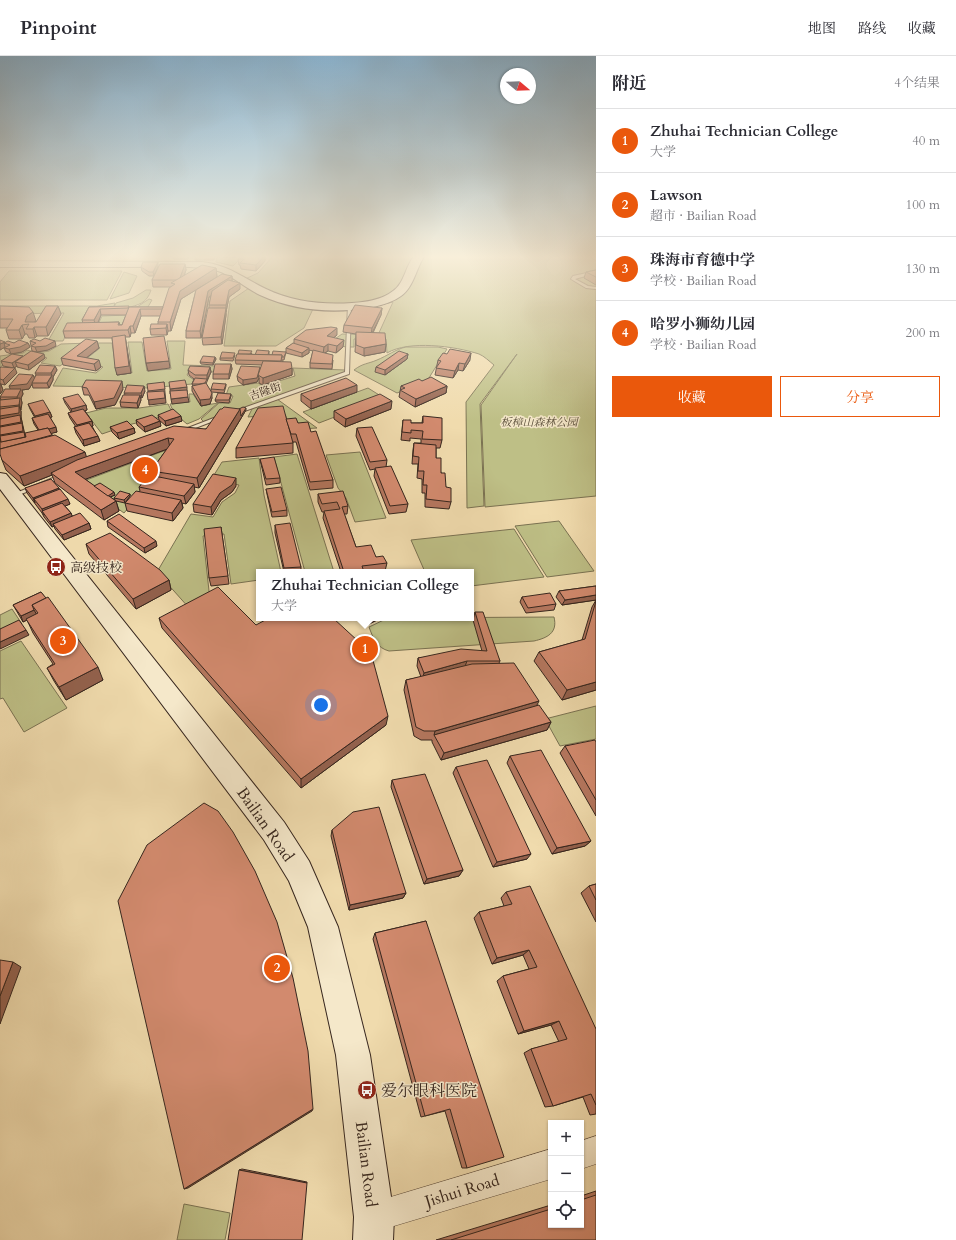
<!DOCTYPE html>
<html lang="zh">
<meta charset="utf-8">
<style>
:root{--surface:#fff;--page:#f2f2f3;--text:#2b2b33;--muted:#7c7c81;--line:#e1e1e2;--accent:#ea580c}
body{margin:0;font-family:Cardo,"Noto Serif SC",serif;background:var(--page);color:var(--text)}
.controls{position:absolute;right:12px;bottom:12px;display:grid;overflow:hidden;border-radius:0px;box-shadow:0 1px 3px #0004}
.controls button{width:36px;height:36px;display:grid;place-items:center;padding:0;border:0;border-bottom:1px solid var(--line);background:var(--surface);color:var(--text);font:20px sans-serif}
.compass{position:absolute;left:500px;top:12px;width:36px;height:36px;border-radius:50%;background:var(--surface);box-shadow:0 1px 3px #0004;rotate:109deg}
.you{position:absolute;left:321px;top:649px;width:14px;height:14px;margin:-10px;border:3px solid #fff;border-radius:50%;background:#1a73e8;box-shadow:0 0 0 6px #1a73e833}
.badge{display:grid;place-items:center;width:26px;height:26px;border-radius:50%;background:var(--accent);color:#fff;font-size:13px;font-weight:700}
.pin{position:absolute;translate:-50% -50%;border:2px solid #fff;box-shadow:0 1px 4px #0006}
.popup{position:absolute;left:256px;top:513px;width:218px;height:52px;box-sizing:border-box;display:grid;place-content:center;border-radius:0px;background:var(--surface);filter:drop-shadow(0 1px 3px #0005);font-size:13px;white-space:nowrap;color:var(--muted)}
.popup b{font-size:15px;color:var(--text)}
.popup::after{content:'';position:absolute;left:50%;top:100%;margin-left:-8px;border:8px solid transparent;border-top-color:var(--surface)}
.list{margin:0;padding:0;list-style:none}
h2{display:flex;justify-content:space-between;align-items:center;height:52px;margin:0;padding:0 16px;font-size:17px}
h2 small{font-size:13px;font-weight:400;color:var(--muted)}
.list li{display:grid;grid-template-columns:26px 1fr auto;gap:12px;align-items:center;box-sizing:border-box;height:64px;padding:0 16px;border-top:1px solid var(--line)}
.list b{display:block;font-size:15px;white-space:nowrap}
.list p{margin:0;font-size:13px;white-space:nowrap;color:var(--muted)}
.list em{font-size:13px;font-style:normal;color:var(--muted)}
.actions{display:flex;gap:8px;padding:12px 16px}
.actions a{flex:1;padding:9px 0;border:1px solid var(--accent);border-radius:0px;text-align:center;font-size:14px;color:var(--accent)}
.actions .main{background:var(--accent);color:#fff}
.icon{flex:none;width:22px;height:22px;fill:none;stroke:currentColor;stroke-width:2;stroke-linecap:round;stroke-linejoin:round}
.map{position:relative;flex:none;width:596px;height:1184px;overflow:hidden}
header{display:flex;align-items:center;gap:24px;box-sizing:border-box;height:56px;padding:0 20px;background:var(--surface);border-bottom:1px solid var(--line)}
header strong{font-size:19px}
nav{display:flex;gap:22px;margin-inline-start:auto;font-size:14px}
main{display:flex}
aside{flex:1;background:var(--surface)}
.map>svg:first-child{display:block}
.green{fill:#bebf86;stroke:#7a7252}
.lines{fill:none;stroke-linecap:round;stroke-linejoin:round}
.service-casing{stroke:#645342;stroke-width:2}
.minor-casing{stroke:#645342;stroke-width:1}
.secondary-casing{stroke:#36261e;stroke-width:2}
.service{fill:#f5e8ca;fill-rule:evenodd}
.minor{fill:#f5e8ca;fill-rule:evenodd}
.secondary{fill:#f5e8ca;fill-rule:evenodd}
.wall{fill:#b5775f;stroke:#36261e;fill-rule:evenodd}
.shaded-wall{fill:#93614d;stroke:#36261e}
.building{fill:#d28a6e;stroke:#36261e}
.labels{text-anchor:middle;stroke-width:3;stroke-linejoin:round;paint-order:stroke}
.far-street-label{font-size:11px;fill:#36261e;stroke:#f5e8ca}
.far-park-label{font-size:11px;font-style:italic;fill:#584c38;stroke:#f5e8ca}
.poi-label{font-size:13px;fill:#36261e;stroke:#f5e8ca;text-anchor:start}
.near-street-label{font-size:16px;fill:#36261e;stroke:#f5e8ca}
.near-poi-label{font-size:16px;fill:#36261e;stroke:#f5e8ca;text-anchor:start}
</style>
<header>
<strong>Pinpoint</strong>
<nav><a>地图</a><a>路线</a><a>收藏</a></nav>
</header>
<main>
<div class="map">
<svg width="596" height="1184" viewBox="0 0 596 1184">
<rect width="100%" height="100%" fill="#f0dbad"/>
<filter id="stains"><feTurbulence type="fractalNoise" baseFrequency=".005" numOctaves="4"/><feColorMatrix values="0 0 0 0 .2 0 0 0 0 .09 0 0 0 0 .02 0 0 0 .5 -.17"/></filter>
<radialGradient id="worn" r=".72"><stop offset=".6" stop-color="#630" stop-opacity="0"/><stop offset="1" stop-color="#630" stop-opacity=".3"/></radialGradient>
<g class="green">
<path d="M274,199H596V440L485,451L481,349L517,298L480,348L484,450L467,452L466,346L494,309C489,305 484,300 479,298C454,290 409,284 387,297L386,283H354V291H346L329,287L342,278L378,279L393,246C367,253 341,256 313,253L304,272L276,290H224L230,245L252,230L243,224L258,217Z"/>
<path d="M217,201H242L233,210L216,206Z"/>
<path d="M9,215H122L107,244H0V226Z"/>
<path d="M124,216L137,220L129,237L110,243Z"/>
<path d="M146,234H151C147,247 139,249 126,252L137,251L149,243L152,244L145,256L89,257L81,273H69L63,285H48L64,257L0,258V250H97L115,247L113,253L116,247L133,242Z"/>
<path d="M129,259L124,273H96L102,260Z"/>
<path d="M167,285H185L183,309L216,310L213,316L189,315L187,319L194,324L192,328L149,332L53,330L63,312L96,317L103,311L81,307L100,292L90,289L92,287H112L117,319L132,317L128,286H142L147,315L171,313Z"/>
<path d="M90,287L60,310L41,307L47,302L33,300L26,304L13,302L0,311V300L23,297L27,294L37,297L49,295L61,288Z"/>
<path d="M406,291H438L447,293L427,325L397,337L354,314C363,307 368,308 377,304C387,300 396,293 406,291Z"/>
<path d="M293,312L345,314L344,317L204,366L201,363L219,347H230L233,340L226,339L229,331L258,327L263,330L295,320Z"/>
<path d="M368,332L384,342L319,367L303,356Z"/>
<path d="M189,338H193L201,350L218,347L199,363L187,368L174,357L170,348L190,346Z"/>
<path d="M277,343L317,372L299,373L289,369L285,358L248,361L253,351Z"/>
<path d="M168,348L173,358L128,369L102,378L86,357L106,352H139Z"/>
<path d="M169,393L157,418L124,457L81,426Z"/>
<path d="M360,396L386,462L355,466L346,442L338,432L326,399Z"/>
<path d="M297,398L334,516H305L274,401Z"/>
<path d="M259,402L264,439L281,516H259V524L231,528L224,478L203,480L210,544L190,553L157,516L191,458L213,461L222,446L235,437L239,429L211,424L222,406Z"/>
<path d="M559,465L594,515L547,521L515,470Z"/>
<path d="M514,473L544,521L471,530V516H425L411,484Z"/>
<path d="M12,553L22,568L0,579V559Z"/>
<path d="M554,561C558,577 547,582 534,585L389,595C377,592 373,582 369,571L388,562Z"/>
<path d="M21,585L67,652L24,676L3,642L0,643V595Z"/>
<path d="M596,650V683L560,690L545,663Z"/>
<path d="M184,1148L230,1157L225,1184H177Z"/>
</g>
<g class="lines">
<defs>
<g id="service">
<path d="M587,199H592L596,201V204Z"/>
<path d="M596,215V217L575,223L588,230L596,231V233L586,232L571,223L573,220Z"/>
<path d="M348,249L351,250L349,318L239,357H235V355L345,316Z"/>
<path d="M219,360L224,361L185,376L180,375Z"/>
<path d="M63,418L66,420L65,421L16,440L14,441L11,439Z"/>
</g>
<g id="minor">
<path d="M596,1080V1108L581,1113V1085Z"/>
<path d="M551,1093V1123L374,1176L363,1172L359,1161L363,1150L374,1146Z"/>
</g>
<g id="secondary">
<path d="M415,199H425C416,212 414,231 401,240C393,246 382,249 373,251C335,258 295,255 260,239C243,231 228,215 209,213C183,209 157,211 130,211C87,211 43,211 0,211V205L202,206C229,209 243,222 266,233C293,246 323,249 352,247C366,246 382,244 393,235C405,227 405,210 415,199Z"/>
<path d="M0,417L6,418L20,435L284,766L309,805L338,871L370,999L394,1161L393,1184H353L354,1161L336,999L308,871L289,825L264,784L0,433Z"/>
</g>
</defs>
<use href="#service" class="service-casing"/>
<use href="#minor" class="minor-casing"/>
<use href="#secondary" class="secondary-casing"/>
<use href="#service" class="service"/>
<use href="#minor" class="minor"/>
<use href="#secondary" class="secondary"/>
</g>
<g class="wall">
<path d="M13,199H28L27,201H14Z"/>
<path d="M67,199H81L80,200H67Z"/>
<path d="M93,199H107V200H94Z"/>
<path d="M122,199H136L135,200H122Z"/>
<path d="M147,199H161V200H148Z"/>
<path d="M174,199H189L188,203H174Z"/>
<path d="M195,199H215L214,204H195Z"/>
<rect x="224" y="199" width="11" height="2"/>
<path d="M242,199H265V205L256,215L241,213L240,209H239L238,203Z"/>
<path d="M185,208L186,214L184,220L216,212L217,221L181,243L171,275H168L167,279H151L150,273L158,268V266L160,260H141L135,277H131L130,281H125L131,317L117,319L112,282H65L63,275L83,267L82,264L89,251H163L172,231H153L152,224L154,220H149L142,215L141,211H158ZM101,259H126L122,269H120L119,266L98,267Z"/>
<path d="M596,214V229L584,222L586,216Z"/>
<path d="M232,220V225L240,233L229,241L226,256V259L222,288L203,289L202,282L209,252V249L211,240L209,241L201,282H186V275L196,234Z"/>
<path d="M0,250L36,265L35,266H36L58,250L61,258L48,280H37L35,282H29L27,278H25L22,283H9L6,274L7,272H0Z"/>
<path d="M382,252L381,259L373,277L386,288L385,296L364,300L355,296L356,278L343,276L344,269Z"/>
<path d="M337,279L334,282L343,291L336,297L328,295L325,297L333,304L332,313L310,312V307L313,295L309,294V297L302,301L286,297V292L294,287V283Z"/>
<path d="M30,285L56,290L48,294L37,296L32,295Z"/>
<path d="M97,285L99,292L86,302L101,311L96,315L63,309L61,302Z"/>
<path d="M5,286V287H28L30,291L22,296L11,298L6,296L4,292L5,291L0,294Z"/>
<path d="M269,295V299H272L286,296L284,304H282V305L292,312V319L263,329L259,327V322L257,326L243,329L238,325L237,320L260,314L262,309L236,308L235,304L252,297L251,298L255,299Z"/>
<path d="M408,298L407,303L385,319L375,316L376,311Z"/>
<path d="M235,299L233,305L220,304V302Z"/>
<path d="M23,300V301L45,302L29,314L17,311V310L14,312L3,310L1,305Z"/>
<path d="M215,301L216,303L213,309L201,308L200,306Z"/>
<path d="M438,304H470L463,315L458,314L453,322L435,319Z"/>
<path d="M231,308L232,313L229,323H213V318Z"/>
<path d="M55,310L57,314L53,321V324L49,332H33L32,328L29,333L22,334L23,338L21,342L22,347L20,354L21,355V361L24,378L26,381L38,374L34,368L32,362H35L30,353L28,348L50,356L52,361H50L57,376L51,377L52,379L86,401L206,373L246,354L199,432L194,431L195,436L186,448L182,447L183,452L173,465L127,455L125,447L140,435L139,431L152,420L151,415L167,393L85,423L94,430L115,439L110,441L115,444L114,442L130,438V440L125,447L116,445L119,455L104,464L55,427L52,419L24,430L6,414L2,404L0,381V344H1L0,341L10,333L33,319L34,322L36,319L35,317Z"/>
<path d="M210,311L211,316L206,328L212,342L210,348L201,350L192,335V330H193L192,328L194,323L189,319L188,314Z"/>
<path d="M0,312L17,317L5,329L1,328L3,334L0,338Z"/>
<path d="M422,325L447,330L446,337L415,351L399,341L401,330Z"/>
<path d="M226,328V330L224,337L211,336V333Z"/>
<path d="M82,331L123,333L115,349L96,353L89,339H84Z"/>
<path d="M145,335L142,342H140L141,344L138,352L121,351L120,346L125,339L124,337Z"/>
<path d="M357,336L311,353L301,345V338Z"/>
<path d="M231,338V340L229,347L216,346L215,344Z"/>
<path d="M63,342L86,349L87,354L85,355L92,365L93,370H92L100,385L84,390L76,377L74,371H76L70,362L68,357L71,356L65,347Z"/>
<path d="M391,353L345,371L334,363V355Z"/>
<path d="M158,359L182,365L166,370L159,364Z"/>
<path d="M423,360L442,384L440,392H436V402L451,446L449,453L425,451V437H422V423L417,422L418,408H412L413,394L414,387H421V383L410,382V385L401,384L403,364L411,367H422Z"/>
<path d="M286,363L298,367L311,376L333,424V432L310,434L296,386H293V397L236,402V392Z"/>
<path d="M136,364L161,370L145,376L137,369Z"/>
<path d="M110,371L134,372L135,377L119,383L112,376Z"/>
<path d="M357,372L387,404L386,411L408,448L406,456L389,458L374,420L375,413L370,414L356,380Z"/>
<path d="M260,403L280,422V427L266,429L261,408Z"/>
<path d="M236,430L232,436L221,444L212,459L194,456L193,448Z"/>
<path d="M25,432L59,433L70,448L65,450L71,457L72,460L89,467L91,473L64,484L55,473L54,470L52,471L44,461L42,457L27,437Z"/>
<path d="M266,433L287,454V460L272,461L267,438Z"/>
<path d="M318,438L348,450L347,458H344L356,491L376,501L387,507L385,515L376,516H341L323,462L324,456H322L318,446Z"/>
<path d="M107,465L157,490L145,497L108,471Z"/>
<path d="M275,469L301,511V516H284L275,477Z"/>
<path d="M221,471L229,528L211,530L209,522Z"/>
<path d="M86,488L169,524L171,534L136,553L89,498Z"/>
<path d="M596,530V634L562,644L534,605L539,596L582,584L592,551L596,544L562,549L556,541L559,535Z"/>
<path d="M41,536L103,624L66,644L54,625L47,612L53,608L33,577L27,564L23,566L16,554L13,549Z"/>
<path d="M522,541L556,548L554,554L526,557L520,546Z"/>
<path d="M475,556L500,605L499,607L537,649L551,666L547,674L441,704L432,686V684H421L414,680L404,634L406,624L421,621L417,610L418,602L482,595L473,564Z"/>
<path d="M159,562L256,569L386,669L301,732L162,572Z"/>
<path d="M360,562H381L367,569Z"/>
<path d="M596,686V760L560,697L565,690Z"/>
<path d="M510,700L591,785L585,790L552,798L507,707Z"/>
<path d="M456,711L527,803L493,811L453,717Z"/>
<path d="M392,724L463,814L459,820L424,828L391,731Z"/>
<path d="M332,774L406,837L403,842L349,854L331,780Z"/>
<path d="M596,828V866L581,837L589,830Z"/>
<path d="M506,836L596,973V1058L590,1059L583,1041L553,1050L545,1051L524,997L531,993L559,986L551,969L518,978L497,925L503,920L529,913L523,899L492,908L474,862L479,856L504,850L501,842Z"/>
<path d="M426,865L467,1112H462L445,1055L421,1061L373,883L375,877Z"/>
<path d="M242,1113L307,1126V1127L239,1114Z"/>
<path d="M596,1135V1184H436L551,1149V1169H581V1140Z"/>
</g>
<g class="shaded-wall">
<path d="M265,199V205L256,215V209Z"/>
<path d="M158,206V211L154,220L153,216Z"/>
<path d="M185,208L186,214L180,231L179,224Z"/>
<path d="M216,212L217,221L181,243L171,275L170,266L180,235Z"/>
<path d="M232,220V227L209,241L201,282L200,275L208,235Z"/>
<path d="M240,227V233L229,241L226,256V249L229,234Z"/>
<path d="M58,250L61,258L48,280L46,271Z"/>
<path d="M226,252V259L222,288L221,281Z"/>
<path d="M382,252L381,259L371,279L372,272Z"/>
<path d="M100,253L101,259L96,271L94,264Z"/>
<path d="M140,253L141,260L135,277L133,270Z"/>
<path d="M33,256L36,265L30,269L29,268L25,266L27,260Z"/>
<path d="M167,268L168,275L167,279L166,272Z"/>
<path d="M22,269L25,278L22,283L19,274Z"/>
<path d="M130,270L131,277L130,281L128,274Z"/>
<path d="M34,271L37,280L35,282L33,273Z"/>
<path d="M337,272V279L327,287V280Z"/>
<path d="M125,279L131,317L117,319L115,312Z"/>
<path d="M344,284L343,291L336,297L337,290Z"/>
<path d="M55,285L56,290L48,294L37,296L35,291Z"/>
<path d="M97,285L99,292L81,306L77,300Z"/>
<path d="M5,286V288L4,287L5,291L0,294V288Z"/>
<path d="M28,287L30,291L22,296L11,298L9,293Z"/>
<path d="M328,288V295L323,298L324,291Z"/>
<path d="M386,288L385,296L364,300V292Z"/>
<path d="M309,292V297L302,301V297Z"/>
<path d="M471,297L470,304L463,315L465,308Z"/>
<path d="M44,298L45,302L29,314L28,309Z"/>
<path d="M408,298L407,303L385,319V314Z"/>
<path d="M23,300L24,305L15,306L17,310L14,312L12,307Z"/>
<path d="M215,301L216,303L213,309V307Z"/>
<path d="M99,304L101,311L96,315L94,308Z"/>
<path d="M169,305L170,312L148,315L146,307Z"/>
<path d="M459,307L458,314L453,322L455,315Z"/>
<path d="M231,308L232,313L229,323V318Z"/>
<path d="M55,310L57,314L53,321V324L49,332L47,327L52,320L51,317Z"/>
<path d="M210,311L211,316L207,324V319Z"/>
<path d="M260,311L261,316L258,319L259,322L257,326L243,329V324Z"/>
<path d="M15,312L17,317L5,329L3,324Z"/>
<path d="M292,312V319L263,329V322Z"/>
<path d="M33,319L35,323L32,327V328L29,333L22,334L23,338L21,342L22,347L21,354L17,341L11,335L9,330Z"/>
<path d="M122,325L123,333L115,349L96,353L94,346Z"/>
<path d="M164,326L166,347L149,349L148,335Z"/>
<path d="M0,327L3,334L0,338Z"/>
<path d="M357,329V336L311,353V345Z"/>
<path d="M144,330L145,335L142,342L141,337Z"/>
<path d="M447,330L446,337L415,351L416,343Z"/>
<path d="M187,331V336L170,338V333Z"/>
<path d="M212,337V342L210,348L201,350L200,344Z"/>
<path d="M140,339L141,344L138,352L137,347Z"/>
<path d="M188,341L189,346L172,348L171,343Z"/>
<path d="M392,345L391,353L345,371L346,363Z"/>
<path d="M86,349L87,354L73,359L71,353Z"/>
<path d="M19,350L21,355V361L27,388L0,381V360Z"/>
<path d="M246,352V354L199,432L197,422L240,353Z"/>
<path d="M50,356L52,361L37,365L35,360Z"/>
<path d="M181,360L182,365L166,370L165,365Z"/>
<path d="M92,365L93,370L78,374L77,369Z"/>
<path d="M160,365L161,370L145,376L144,371Z"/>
<path d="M56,371L57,376L42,380L40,375Z"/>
<path d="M134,372L135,377L119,383L117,377Z"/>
<path d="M98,380L100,385L84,390L83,384Z"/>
<path d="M168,382L170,392L78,426L75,416Z"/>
<path d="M85,396L88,406L51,417L52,419L24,430L20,420Z"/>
<path d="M236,422V430L232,436L221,444L212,459L211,451L220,437Z"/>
<path d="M194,428L195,436L186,448L184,440Z"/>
<path d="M59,432L61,437L34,443L35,447L33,442Z"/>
<path d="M114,436L115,439L108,442L107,440Z"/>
<path d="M130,438V440L125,447L124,444Z"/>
<path d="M68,443L70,448L44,459L43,457L42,453Z"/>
<path d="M181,444L183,452L173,465L172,457Z"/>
<path d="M116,445L119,455L104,464L101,454Z"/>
<path d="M71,457L73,462L53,468L54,470L52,471L50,466Z"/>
<path d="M89,467L91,473L64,484L62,479Z"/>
<path d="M156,485L157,490L145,497L144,492Z"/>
<path d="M169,524L171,534L136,553L133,543Z"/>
<path d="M596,539V544L562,549L565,544Z"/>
<path d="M34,554L37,559L23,566L21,560Z"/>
<path d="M368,562H381L367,569Z"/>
<path d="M26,574L29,579L0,593V586Z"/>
<path d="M467,605L464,613L422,624L424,617Z"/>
<path d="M98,611L103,624L66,644L59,631Z"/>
<path d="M596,626V634L562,644L567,634Z"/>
<path d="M539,645L534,655L434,679L435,675Z"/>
<path d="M388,660L386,669L301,732V723Z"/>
<path d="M551,666L547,674L441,704L444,697Z"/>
<path d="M591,785L585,790L552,798L557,792Z"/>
<path d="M531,798L527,803L493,811L497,806Z"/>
<path d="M463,814L459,820L424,828L427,823Z"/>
<path d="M406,837L403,842L349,854L350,849Z"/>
<path d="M529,894L523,899L492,908L497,902Z"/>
<path d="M13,906L21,911L0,968V940Z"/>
<path d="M559,965L551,969L518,978L524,975Z"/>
<path d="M313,1053L312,1055L188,1132L184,1133Z"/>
</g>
<g class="building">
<rect x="195" y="199" width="19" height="1"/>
<path d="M242,199H265L256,209L240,207L244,203H238Z"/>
<path d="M143,206H158L153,216H149L141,211Z"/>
<path d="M160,208H185L180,222L177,224H152Z"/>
<path d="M202,209L216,212L180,235L170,266H158L169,232L175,228L171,227Z"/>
<path d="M596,214V221L586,216Z"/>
<path d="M222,218L232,220L208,235L200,275H186L196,234Z"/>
<path d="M228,224L240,227L229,234L226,249H209L212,235Z"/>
<path d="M355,249L382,252L372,272L344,269Z"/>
<path d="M0,250L29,251L33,256L27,260L25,266H36L46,250H58L46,271H34L33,273H26L29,268L22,269L19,274H6L13,263H0Z"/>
<path d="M129,250L128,252L100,253L94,264H82L89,251Z"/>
<path d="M129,251H163L162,253H140L133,270H130L128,274L63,275L67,267L119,266L118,269H122Z"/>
<path d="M208,252H226L221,281L202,282Z"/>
<path d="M151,268H167L166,272L150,273Z"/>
<path d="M331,271L337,272L327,280L344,284L337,290L328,288L324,291L294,283L306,274Z"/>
<path d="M356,276L385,277L386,288L364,292L356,289Z"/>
<path d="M125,279L129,310L115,312L112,281Z"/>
<path d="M164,280L169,305L146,307L143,282Z"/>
<path d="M45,282L55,285L46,290L35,291L31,290L36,287L30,285L34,283L40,285Z"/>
<path d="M86,283L97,285L77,300L99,304L94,308L61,302Z"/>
<path d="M0,284L5,286L0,288Z"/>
<path d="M19,284L28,287L20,291L9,293L4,292L10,289L4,287L8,285L14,287Z"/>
<path d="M293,287L309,292L302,297L286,292Z"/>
<path d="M450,293L471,297L465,308L459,307L455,315L436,312L441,305L438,304L443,297L447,298Z"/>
<path d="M239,294L252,295L250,298H238Z"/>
<path d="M257,294L269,295L268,299H255Z"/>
<path d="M313,294L333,299L332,308L310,307Z"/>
<path d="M31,295L44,298L28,309L15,306Z"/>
<path d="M273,295L286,296L284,301H282V299H272Z"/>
<path d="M399,295L408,298L385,314L376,311Z"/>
<path d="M222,296L235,297L233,302H220Z"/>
<path d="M12,298L23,300L12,307L1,305Z"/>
<path d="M237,298L282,299L281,305L235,304Z"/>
<path d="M203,300L215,301L213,307L200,306Z"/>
<path d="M263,305L291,306L292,312L263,322L258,319Z"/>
<path d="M215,308H231L229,318H213Z"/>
<path d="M40,309L55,310L51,317H35Z"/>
<path d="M190,310L210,311L207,319H195L188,314Z"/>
<path d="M241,310L260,311L257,322L243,324L237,320Z"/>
<path d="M1,311L15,312L3,324L0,323V312Z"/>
<path d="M19,318L33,319L27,328L9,330Z"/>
<path d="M36,319H52L47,327H32Z"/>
<path d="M431,321L447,330L416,343L400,334L405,332L401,330L419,323L422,325Z"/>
<path d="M195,322L207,323L205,327L199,328H192Z"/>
<path d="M346,322L357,329L311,345L301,338Z"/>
<path d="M86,324L122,325L114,342L94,346L87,332L82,331Z"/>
<path d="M185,324L187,331L170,333L169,326Z"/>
<path d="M164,326L165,333L148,335L147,328Z"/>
<path d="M206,327L212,337L210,343L200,344L192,330Z"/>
<path d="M213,327L226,328L224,334L211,333Z"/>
<path d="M127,329L144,330L141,337H124Z"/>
<path d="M5,333H21L17,341H0Z"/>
<path d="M187,334L188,341L171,343L170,335Z"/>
<path d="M164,335L165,342L148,344L147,336Z"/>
<path d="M218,337L231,338L229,344H215Z"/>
<path d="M78,338L86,349L71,353L63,342Z"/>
<path d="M380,338L392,345L346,363L334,355Z"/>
<path d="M123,339H140L137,347L120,346Z"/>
<path d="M20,342L19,349L0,351V344Z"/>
<path d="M43,344L50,356L35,360L28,348Z"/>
<path d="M19,350V357L0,360V353Z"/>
<path d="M283,350L293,387L236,392L258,352Z"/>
<path d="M224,351L240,353L197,422L151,415L174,383L168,382L75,416L116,445L101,454L51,417L77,404L174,370L206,373L220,353H222Z"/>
<path d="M243,351L246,352L241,360L240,353H239Z"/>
<path d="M83,353L92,365L77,369L68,357Z"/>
<path d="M173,353L181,360L165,365L158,359Z"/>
<path d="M48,358L56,371L49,373L48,372L39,374L32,362Z"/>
<path d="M20,359L21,366L0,370V363Z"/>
<path d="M152,359L160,365L144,371L136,364Z"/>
<path d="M423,360L442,362V384L422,383L423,375L411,374V377L402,376L403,364H411V367H423Z"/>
<path d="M296,362L298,367L308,366L311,376L316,375L333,424L310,426L296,378H291L286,363Z"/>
<path d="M127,365L134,372L117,377L110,371Z"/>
<path d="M22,367L23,375L0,379V371Z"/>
<path d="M89,367L98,380L83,384L74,371Z"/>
<path d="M372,371L387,404L370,406L357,372Z"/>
<path d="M48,372L52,379L0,393V386L26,381L25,377Z"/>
<path d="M24,376L25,381L1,386L0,380Z"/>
<path d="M55,379L85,396L20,420L2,404L0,398V393Z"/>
<path d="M414,387L436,389V402H441V417H445L446,431L451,432V446L426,443L427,429H423L424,415H418L419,401L413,400Z"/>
<path d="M274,401L280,422L266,423L260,403Z"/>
<path d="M391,410L408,448L390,450L375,412Z"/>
<path d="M213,418L236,422L232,429L220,437L211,451L193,448Z"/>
<path d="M149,419L194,428L184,440L139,431Z"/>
<path d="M51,423L59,432L33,442L25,432Z"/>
<path d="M100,427L114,436L108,440L94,430Z"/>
<path d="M281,431L287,454L272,456L266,433Z"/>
<path d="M60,433L68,443L42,453L34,443Z"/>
<path d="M120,435L130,438L124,444L114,442Z"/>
<path d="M136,435L181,444L172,457L125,447Z"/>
<path d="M343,435L348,450L342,451L356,491L371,489L376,501L383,500L387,507L362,510L364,516H344L324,455L340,453L337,446L322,448L318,438Z"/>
<path d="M62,447L71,457L50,466L42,455Z"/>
<path d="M80,457L89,467L62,479L53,468Z"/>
<path d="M119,458L156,485L144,492L107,465Z"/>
<path d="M290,467L301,511L284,512L275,469Z"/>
<path d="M221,471L228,520L209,522L204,473Z"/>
<path d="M110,477L160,514L169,524L133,543L86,488Z"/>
<path d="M596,530V539L565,544L559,535Z"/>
<path d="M218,531L256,569L269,562H333L371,597L388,660L301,723L159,562Z"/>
<path d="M41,536L46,542L32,549L34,554L21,560L13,549Z"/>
<path d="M550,537L556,548L528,552L522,541Z"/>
<path d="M48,541L98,611L59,631L47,612L55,608L26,563L38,557L32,549Z"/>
<path d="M596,545V626L567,634L539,596L585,583Z"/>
<path d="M475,556H483L500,605H467L424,617L418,602L461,593L487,595Z"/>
<path d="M19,564L26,574L0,586V573Z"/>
<path d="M514,607L539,645L435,675H424L416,671L406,624L472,608Z"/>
<path d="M539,649L551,666L444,697L434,679Z"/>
<path d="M595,684L596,686V744L565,690Z"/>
<path d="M541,694L591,785L557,792L510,700Z"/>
<path d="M487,704L531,798L497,806L456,711Z"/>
<path d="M425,718L463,814L427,823L392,724Z"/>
<path d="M204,747L218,755L233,776L255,815L277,866L293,922L308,995L313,1053L184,1133L118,845L147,789Z"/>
<path d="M379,751L406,837L350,849L332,774L353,756Z"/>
<path d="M596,828V844L589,830Z"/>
<path d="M530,830L596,973V1049L591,1038L553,1050L531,993L567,983L559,965L524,975L503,920L537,911L529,894L497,902L479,856L512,848L506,836Z"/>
<path d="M426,865L504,1101L467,1112L450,1053L425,1060L375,877Z"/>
<path d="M0,904L13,906L0,940Z"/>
<path d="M239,1114L307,1127L302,1184H228Z"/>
<path d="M596,1139V1184H451L551,1153V1169H581V1144Z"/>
</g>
<linearGradient id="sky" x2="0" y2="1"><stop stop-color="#8bb6d4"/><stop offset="0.55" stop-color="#f8efda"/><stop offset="1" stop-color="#f8efda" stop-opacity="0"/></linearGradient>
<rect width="596" height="365" fill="url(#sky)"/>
<defs>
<symbol id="bus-disc" viewBox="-11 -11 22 22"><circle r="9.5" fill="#8f2418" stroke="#f5e8ca"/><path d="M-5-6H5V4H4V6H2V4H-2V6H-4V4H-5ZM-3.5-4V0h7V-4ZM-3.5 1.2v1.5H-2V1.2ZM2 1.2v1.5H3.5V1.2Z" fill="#fff"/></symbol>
</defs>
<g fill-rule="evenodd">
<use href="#bus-disc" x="45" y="500" width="22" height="22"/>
<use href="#bus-disc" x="356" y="1023" width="22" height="22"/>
</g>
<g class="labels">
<g class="far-street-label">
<text transform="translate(265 335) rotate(-19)" y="4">吉隆街</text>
</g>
<g class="far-park-label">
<text x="539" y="370">板樟山森林公园</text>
</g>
<g class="poi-label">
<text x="70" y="516">高级技校</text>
</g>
<g class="near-street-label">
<text transform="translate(266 768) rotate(55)" y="6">Bailian Road</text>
<text transform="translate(367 1108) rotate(83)" y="6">Bailian Road</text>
<text transform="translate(462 1134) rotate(-17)" y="6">Jishui Road</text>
</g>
<g class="near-poi-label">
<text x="381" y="1040">爱尔眼科医院</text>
</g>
</g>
<rect width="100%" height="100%" filter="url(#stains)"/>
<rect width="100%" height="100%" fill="url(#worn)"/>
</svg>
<div class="controls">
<button>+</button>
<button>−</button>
<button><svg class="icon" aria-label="locate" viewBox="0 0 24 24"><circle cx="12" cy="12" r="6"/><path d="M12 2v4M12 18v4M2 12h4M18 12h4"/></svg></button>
</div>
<svg class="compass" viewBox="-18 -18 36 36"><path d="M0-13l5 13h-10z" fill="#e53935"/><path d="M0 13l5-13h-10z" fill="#7c7c81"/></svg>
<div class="you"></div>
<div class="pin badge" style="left:365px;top:593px">1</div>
<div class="popup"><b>Zhuhai Technician College</b>大学</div>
<div class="pin badge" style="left:277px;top:912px">2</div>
<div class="pin badge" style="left:63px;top:585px">3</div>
<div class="pin badge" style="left:145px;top:414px">4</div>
</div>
<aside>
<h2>附近<small>4个结果</small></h2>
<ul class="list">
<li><span class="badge">1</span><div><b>Zhuhai Technician College</b><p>大学</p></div><em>40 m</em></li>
<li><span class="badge">2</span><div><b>Lawson</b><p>超市 · Bailian Road</p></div><em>100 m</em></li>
<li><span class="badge">3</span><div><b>珠海市育德中学</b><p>学校 · Bailian Road</p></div><em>130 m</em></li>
<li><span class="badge">4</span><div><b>哈罗小狮幼儿园</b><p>学校 · Bailian Road</p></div><em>200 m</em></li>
</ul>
<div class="actions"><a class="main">收藏</a><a>分享</a></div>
</aside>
</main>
